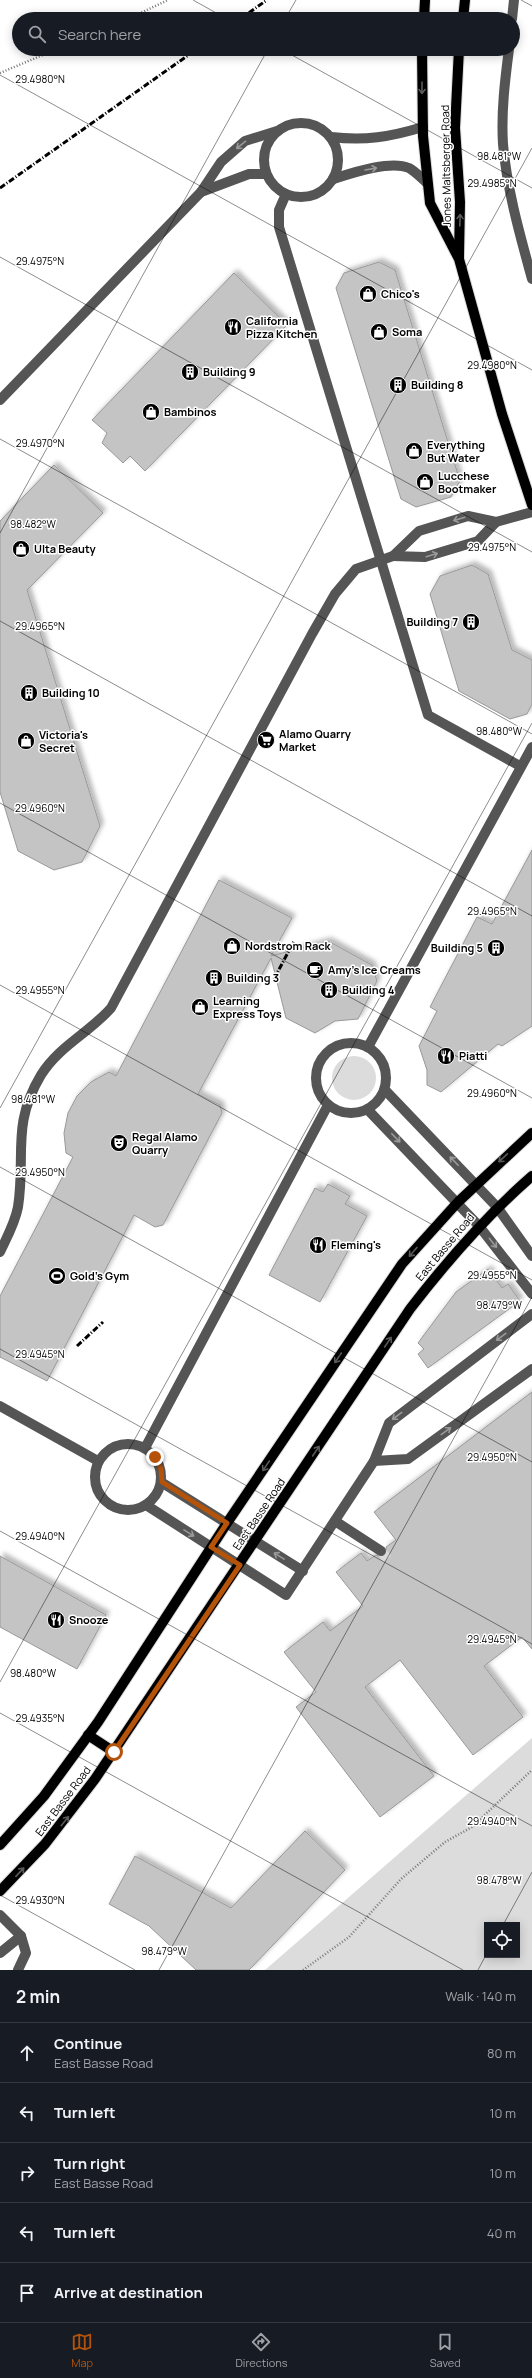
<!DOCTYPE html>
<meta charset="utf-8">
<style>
:root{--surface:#171b24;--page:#242831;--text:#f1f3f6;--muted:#9ea1a6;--line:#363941;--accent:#b45309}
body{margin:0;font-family:Manrope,sans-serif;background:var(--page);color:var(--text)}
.controls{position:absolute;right:12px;bottom:12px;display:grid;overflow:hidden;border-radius:0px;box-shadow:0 2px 10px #0003}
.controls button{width:36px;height:36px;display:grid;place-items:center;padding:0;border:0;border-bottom:1px solid var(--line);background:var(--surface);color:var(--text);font:20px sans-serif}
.stop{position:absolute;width:12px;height:12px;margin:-9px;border:3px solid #b45309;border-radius:50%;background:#fff}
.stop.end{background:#b45309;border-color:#fff;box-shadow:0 1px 4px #0008}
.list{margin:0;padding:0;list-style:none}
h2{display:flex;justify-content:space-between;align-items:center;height:52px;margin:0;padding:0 16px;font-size:17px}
h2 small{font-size:13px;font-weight:400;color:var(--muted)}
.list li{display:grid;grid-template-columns:26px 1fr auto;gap:12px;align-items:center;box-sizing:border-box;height:60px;padding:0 16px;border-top:1px solid var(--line)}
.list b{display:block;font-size:15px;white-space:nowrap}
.list p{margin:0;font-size:13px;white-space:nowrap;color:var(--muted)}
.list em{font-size:13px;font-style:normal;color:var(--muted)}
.icon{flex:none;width:22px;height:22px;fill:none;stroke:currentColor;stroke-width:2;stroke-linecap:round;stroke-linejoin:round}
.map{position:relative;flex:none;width:532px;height:1970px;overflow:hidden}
.search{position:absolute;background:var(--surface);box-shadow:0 2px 10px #0003;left:12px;right:12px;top:12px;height:44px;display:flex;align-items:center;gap:10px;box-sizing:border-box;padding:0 14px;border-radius:22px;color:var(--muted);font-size:15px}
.sheet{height:352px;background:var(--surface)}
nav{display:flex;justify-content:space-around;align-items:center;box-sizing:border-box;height:56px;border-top:1px solid var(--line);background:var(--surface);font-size:11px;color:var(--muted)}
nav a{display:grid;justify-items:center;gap:2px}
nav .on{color:var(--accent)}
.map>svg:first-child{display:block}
.green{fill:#dcdcdc;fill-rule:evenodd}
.building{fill:#c4c4c4;stroke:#999;filter:url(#shadow)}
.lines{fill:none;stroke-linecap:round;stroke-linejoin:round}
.minor-tunnel{stroke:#d9d9d9;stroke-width:10;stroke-dasharray:10 5;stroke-linecap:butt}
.major-casing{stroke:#dbdbdb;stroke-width:12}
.path{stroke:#777;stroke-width:2.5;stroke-dasharray:1 2;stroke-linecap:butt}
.minor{stroke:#555;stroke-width:10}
.major{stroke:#000;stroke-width:10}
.rail{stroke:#000;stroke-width:3;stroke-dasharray:6 2 1 2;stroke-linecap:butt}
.oneway{stroke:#595959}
.oneway2{stroke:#999}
.route{stroke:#b45309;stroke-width:5}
.ticks{fill:none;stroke:#000;stroke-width:1;stroke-opacity:0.45}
.labels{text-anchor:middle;stroke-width:3;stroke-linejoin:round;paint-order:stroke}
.street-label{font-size:11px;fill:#000;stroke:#fff}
.poi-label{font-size:11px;font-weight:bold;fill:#000;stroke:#fff;text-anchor:start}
.ticks-label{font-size:10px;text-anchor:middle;fill:#000;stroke:#fff;stroke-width:3;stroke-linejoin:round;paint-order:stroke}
</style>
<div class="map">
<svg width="532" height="1970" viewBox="0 0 532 1970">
<defs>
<filter id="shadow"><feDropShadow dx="3.5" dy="-3.5" stdDeviation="2" flood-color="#0004"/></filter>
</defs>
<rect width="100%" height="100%" fill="#fff"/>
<g class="green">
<circle cx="354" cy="1078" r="22"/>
<path d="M532,1738V1970H265ZM487,1925H517V1955H487Z"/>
</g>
<g class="building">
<path d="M379,262L395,270L460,481L451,497L416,507L401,499L336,288L344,273Z"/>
<path d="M234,273L287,325L145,471L130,456L123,463L102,443L107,433L92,420Z"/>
<path d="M54,465L103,513L27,590L100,826L82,862L54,870L18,851L0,792V521Z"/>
<path d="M472,565L488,574L512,650L532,660V704L527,714L510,719L459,691L430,594L440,576Z"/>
<path d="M532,850V1026L502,1046L498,1044L441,1092L427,1085V1070L419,1046L437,1011L430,1007L477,917L492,924Z"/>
<path d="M219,880L292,918L271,956L328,941L372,965L377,981L358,1019L335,1021L315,1033L286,1018L271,958L198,1094L220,1105L222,1113L163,1225L155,1227L134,1215L47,1381L0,1357V1296L73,1157L66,1153L64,1133L68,1113L77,1096L91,1082L109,1072L116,1076Z"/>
<path d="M328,1184L350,1196L345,1204L367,1216L320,1302L269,1275L315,1188L323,1192Z"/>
<path d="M488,1269L502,1288L508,1284L520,1301L428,1368L418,1354L424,1349L418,1343L456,1292Z"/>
<path d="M532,1392V1649L522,1637L484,1666L523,1717L473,1755L400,1660L365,1687L434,1776L380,1817L296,1707L316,1692L284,1652L323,1622L330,1631L363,1606L336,1572L361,1553L367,1561L376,1555L381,1557L387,1554L386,1547L396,1540L374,1512Z"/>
<path d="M0,1556L106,1615L77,1669L0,1627Z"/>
<path d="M305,1831L345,1870L249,1970H196L149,1926L109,1904L135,1856L231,1908Z"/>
</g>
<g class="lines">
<path class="minor-tunnel" d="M381,1551L389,1561"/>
<defs>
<g id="major">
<path d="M424,19L425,0"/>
<path d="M463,19L465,0"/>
<path d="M422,49L423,136L430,203L459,259L502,414L532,505"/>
<path d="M459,257L460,202L455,128L459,49"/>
<path d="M88,1735L114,1752"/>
<path d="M0,1845L44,1796L98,1722L227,1523L402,1264L458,1202L532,1133"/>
<path d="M0,1891L45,1844L95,1779L410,1309C447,1261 486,1216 532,1176"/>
</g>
</defs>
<use href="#major" class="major-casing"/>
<g class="path">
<path d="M128,19L168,0"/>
<path d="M0,73L57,49"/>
<path d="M303,1970L349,1937L401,1879L445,1842L472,1827L532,1770"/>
</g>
<g class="minor">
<path d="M512,19L514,0"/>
<path d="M509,49C505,80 501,112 503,144C507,190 520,235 532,279"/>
<circle cx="301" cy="160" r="37"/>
<path d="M331,137C365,141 390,137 423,127"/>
<path d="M333,179C352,173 390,160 409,168C415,171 421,178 426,182"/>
<path d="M201,192L249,174H266"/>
<path d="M286,194L279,210V227L428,715L520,766"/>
<path d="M0,400L201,192L221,162L245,141L277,131"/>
<path d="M393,556L425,557L478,541L496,522"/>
<circle cx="351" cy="1078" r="35"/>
<path d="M368,1047L532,747"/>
<path d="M385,1090L497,1207L532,1256"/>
<path d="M368,1110L479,1226L532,1294"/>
<path d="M0,1252C7,1237 15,1223 18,1207C26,1155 11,1125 41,1075C59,1046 89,1033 111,1008L312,634L335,594L356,569L393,556L419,531L468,516L496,522L532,512"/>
<path d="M0,1406L98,1461"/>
<circle cx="128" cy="1477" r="33"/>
<path d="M145,1448L328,1105"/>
<path d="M374,1461L408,1459L532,1369"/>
<path d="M161,1482L303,1571"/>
<path d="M146,1505L286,1595L374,1461L389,1423L532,1314"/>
<path d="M335,1521L381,1551"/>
<path d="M0,1915L21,1936L26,1953L18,1970"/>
<path d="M0,1953L21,1936"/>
</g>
<use href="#major" class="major"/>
<g class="rail">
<path d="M240,19L267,0"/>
<path d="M0,188L197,49"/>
<path d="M274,979L294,941"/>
<path d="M77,1346L103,1322"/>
</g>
</g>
<defs><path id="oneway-shaft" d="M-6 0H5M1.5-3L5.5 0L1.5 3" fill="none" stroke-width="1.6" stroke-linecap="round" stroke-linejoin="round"/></defs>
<g class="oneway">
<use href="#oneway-shaft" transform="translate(422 88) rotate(90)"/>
<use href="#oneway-shaft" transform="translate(460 220) rotate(-88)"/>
<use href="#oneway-shaft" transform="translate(503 1158) rotate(137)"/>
<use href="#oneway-shaft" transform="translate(413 1252) rotate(131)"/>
<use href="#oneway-shaft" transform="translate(388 1342) rotate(-56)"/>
<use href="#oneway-shaft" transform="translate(338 1358) rotate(124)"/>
<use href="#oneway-shaft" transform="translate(316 1451) rotate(-56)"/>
<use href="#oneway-shaft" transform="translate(266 1466) rotate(124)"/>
<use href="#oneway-shaft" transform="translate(65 1821) rotate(-51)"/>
<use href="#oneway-shaft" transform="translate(20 1872) rotate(-47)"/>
</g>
<g class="oneway2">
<use href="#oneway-shaft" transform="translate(241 145) rotate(141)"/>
<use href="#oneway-shaft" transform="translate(371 169) rotate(-10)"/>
<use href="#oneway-shaft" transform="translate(459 519) rotate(163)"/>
<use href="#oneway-shaft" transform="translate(432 555) rotate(-17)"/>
<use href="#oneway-shaft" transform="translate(396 1138) rotate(46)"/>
<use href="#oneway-shaft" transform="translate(454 1161) rotate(-134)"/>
<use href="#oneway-shaft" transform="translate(493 1243) rotate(52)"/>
<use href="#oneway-shaft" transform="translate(501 1337) rotate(143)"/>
<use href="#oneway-shaft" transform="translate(397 1416) rotate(143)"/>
<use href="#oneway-shaft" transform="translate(446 1431) rotate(-36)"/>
<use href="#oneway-shaft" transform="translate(189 1533) rotate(32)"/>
<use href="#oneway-shaft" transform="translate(279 1556) rotate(-149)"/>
</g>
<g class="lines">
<path class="route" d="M114,1752L240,1565L211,1547L227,1523L162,1482L161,1469L155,1457"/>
</g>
<path class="ticks" d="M193,0L227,19M521,0L532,6M285,19L296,0M281,49L532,188M0,75L532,370M0,257L532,552M0,439L532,734M0,533L268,49M0,621L532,916M0,803L532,1098M0,985L532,1280M0,1108L532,148M0,1167L532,1462M0,1349L532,1644M0,1531L532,1826M0,1682L532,723M0,1713L463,1970M0,1895L135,1970M503,1925L532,1872M159,1970L532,1297M478,1970L487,1953"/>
<defs>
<symbol id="shop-disc" viewBox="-11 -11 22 22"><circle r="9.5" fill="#000" stroke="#fff"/><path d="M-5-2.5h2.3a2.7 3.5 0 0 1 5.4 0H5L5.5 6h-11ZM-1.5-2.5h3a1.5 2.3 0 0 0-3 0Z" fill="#fff"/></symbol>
<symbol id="restaurant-disc" viewBox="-11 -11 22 22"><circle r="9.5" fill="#000" stroke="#fff"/><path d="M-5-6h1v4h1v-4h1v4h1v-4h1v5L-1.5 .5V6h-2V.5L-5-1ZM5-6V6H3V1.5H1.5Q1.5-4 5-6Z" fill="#fff"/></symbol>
<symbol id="building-disc" viewBox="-11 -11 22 22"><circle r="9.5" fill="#000" stroke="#fff"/><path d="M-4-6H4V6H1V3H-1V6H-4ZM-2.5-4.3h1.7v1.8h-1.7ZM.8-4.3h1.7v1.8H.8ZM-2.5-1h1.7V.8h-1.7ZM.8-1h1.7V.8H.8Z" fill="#fff"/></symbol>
<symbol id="supermarket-disc" viewBox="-11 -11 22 22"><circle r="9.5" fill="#000" stroke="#fff"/><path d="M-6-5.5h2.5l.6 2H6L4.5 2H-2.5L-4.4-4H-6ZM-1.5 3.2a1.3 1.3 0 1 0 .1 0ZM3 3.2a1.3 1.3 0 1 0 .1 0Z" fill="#fff"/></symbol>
<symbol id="cafe-disc" viewBox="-11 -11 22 22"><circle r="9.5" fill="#000" stroke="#fff"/><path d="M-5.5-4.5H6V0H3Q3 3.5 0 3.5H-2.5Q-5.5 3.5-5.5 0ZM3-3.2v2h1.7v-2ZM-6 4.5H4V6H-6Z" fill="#fff"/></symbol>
<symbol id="theatre-disc" viewBox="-11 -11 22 22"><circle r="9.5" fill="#000" stroke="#fff"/><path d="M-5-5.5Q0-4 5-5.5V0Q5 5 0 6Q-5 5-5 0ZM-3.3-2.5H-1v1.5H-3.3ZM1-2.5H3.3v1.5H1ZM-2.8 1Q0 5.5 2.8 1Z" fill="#fff"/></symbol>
<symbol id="stadium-disc" viewBox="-11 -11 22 22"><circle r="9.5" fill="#000" stroke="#fff"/><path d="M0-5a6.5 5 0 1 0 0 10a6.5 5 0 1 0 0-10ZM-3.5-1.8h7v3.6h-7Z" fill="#fff"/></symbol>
</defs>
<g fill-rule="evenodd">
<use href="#shop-disc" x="358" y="284" width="20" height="20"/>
<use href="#restaurant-disc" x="223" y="317" width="20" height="20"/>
<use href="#shop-disc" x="369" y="322" width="20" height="20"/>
<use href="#building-disc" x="180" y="362" width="20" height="20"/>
<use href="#building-disc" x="388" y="375" width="20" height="20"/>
<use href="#shop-disc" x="141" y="402" width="20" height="20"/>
<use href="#shop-disc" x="404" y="441" width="20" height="20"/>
<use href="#shop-disc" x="415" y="472" width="20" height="20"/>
<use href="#shop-disc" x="11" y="539" width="20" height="20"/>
<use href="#building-disc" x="461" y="612" width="20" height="20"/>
<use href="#building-disc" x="19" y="683" width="20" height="20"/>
<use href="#supermarket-disc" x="256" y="730" width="20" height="20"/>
<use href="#shop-disc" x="16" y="731" width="20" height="20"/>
<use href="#shop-disc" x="222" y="936" width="20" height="20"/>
<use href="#building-disc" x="486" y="938" width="20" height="20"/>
<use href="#cafe-disc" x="305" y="960" width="20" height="20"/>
<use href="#building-disc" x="204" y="968" width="20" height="20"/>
<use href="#building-disc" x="319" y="980" width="20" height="20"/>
<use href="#shop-disc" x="190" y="997" width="20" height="20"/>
<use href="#restaurant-disc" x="436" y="1046" width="20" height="20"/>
<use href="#theatre-disc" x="109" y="1133" width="20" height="20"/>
<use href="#restaurant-disc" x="308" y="1235" width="20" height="20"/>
<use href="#stadium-disc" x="47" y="1266" width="20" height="20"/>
<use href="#restaurant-disc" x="46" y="1610" width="20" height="20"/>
</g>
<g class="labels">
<g class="street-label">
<text transform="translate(446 166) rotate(-91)" y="4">Jones Maltsberger Road</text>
<text transform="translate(445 1247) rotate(-50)" y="4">East Basse Road</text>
<text transform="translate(259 1514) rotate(-56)" y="4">East Basse Road</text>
<text transform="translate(63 1801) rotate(-53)" y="4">East Basse Road</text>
</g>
<g class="poi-label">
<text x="381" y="298">Chico's</text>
<text x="246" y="325">California<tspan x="246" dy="13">Pizza Kitchen</tspan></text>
<text x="392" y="336">Soma</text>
<text x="203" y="376">Building 9</text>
<text x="411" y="389">Building 8</text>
<text x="164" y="416">Bambinos</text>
<text x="427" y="449">Everything<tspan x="427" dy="13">But Water</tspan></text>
<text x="438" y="480">Lucchese<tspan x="438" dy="13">Bootmaker</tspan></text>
<text x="34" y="553">Ulta Beauty</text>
<text x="458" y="626" text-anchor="end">Building 7</text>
<text x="42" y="697">Building 10</text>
<text x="279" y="738">Alamo Quarry<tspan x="279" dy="13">Market</tspan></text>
<text x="39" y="739">Victoria's<tspan x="39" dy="13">Secret</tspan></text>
<text x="245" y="950">Nordstrom Rack</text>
<text x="483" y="952" text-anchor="end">Building 5</text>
<text x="328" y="974">Amy's Ice Creams</text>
<text x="227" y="982">Building 3</text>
<text x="342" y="994">Building 4</text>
<text x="213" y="1005">Learning<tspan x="213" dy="13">Express Toys</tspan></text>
<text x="459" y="1060">Piatti</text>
<text x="132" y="1141">Regal Alamo<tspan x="132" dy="13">Quarry</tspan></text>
<text x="331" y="1249">Fleming's</text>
<text x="70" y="1280">Gold's Gym</text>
<text x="69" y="1624">Snooze</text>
</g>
</g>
<g class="ticks-label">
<text x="40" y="83">29.4980°N</text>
<text x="499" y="160">98.481°W</text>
<text x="492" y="187">29.4985°N</text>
<text x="40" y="265">29.4975°N</text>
<text x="492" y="369">29.4980°N</text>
<text x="40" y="447">29.4970°N</text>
<text x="33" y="528">98.482°W</text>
<text x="492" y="551">29.4975°N</text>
<text x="40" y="630">29.4965°N</text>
<text x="499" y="735">98.480°W</text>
<text x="40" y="812">29.4960°N</text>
<text x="492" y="915">29.4965°N</text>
<text x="40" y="994">29.4955°N</text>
<text x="492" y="1097">29.4960°N</text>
<text x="33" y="1103">98.481°W</text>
<text x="40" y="1176">29.4950°N</text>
<text x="492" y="1279">29.4955°N</text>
<text x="499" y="1309">98.479°W</text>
<text x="40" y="1358">29.4945°N</text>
<text x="492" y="1461">29.4950°N</text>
<text x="40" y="1540">29.4940°N</text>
<text x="492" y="1643">29.4945°N</text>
<text x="33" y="1677">98.480°W</text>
<text x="40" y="1722">29.4935°N</text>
<text x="492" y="1825">29.4940°N</text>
<text x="499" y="1884">98.478°W</text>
<text x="40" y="1904">29.4930°N</text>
<text x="164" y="1955">98.479°W</text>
</g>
</svg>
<div class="controls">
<button><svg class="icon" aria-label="locate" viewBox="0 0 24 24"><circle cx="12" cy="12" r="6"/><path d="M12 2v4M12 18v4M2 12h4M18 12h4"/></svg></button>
</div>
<div class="stop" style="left:114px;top:1752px"></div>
<div class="stop end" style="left:155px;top:1457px"></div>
<div class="search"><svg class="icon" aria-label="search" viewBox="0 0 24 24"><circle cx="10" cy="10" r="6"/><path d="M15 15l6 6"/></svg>Search here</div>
</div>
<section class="sheet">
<h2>2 min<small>Walk · 140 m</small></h2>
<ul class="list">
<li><svg class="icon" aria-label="ahead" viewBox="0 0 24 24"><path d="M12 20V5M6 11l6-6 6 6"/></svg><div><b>Continue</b><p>East Basse Road</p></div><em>80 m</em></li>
<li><svg class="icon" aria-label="left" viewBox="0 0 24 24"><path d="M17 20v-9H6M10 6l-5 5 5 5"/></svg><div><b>Turn left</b></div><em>10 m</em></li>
<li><svg class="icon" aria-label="right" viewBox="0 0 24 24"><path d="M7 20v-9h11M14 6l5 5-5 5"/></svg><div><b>Turn right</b><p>East Basse Road</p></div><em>10 m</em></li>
<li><svg class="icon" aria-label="left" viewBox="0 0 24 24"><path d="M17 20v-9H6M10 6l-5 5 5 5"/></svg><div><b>Turn left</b></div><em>40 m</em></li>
<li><svg class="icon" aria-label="arrive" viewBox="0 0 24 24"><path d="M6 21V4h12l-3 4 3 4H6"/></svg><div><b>Arrive at destination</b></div></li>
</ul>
</section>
<nav>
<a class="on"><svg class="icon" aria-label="map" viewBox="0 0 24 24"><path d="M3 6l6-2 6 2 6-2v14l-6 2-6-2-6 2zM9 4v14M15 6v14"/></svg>Map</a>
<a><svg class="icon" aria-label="directions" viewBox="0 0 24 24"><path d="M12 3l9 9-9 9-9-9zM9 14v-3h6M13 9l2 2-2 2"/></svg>Directions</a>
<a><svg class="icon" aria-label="saved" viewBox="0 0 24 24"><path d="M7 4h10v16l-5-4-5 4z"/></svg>Saved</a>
</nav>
